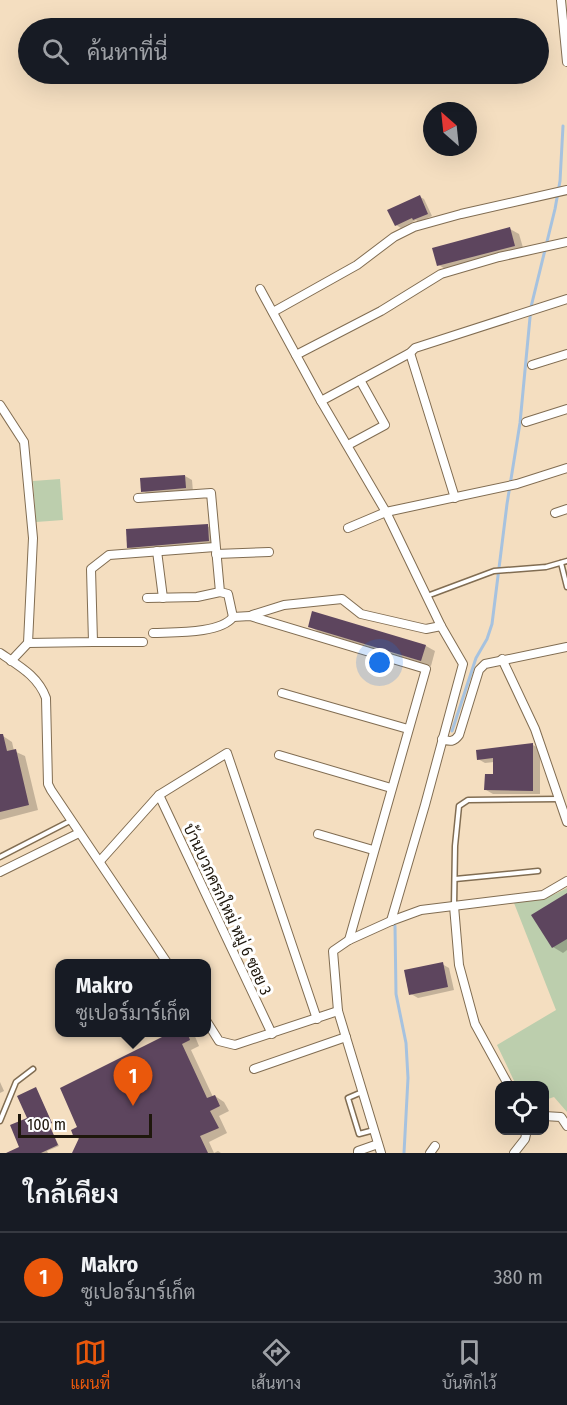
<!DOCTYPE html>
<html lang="th">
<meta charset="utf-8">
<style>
:root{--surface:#171b24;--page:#242831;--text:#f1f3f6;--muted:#9ea1a6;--line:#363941;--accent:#ea580c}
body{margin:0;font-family:"Fira Sans Condensed",Sarabun,sans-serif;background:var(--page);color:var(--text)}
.controls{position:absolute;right:18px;bottom:18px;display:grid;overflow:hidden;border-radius:12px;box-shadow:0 6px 24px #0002}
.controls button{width:54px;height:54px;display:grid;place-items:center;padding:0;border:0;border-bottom:2px solid var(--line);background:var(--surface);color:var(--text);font:30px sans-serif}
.compass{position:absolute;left:423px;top:102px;width:54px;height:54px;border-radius:50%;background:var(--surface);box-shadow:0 6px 24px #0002;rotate:333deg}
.scale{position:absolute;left:18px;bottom:15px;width:134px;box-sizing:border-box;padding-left:6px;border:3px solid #1e170c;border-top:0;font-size:16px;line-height:21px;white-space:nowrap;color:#1e170c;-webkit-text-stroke:4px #fff;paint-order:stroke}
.you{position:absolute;left:380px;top:663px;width:21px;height:21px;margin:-15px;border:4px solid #fff;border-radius:50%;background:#1a73e8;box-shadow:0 0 0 9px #1a73e833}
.badge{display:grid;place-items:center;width:39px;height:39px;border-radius:50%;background:var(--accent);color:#fff;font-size:20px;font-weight:700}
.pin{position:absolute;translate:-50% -50px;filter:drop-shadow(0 2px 3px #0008)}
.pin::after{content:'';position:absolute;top:32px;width:21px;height:18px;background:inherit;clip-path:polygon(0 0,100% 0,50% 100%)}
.popup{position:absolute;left:55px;top:959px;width:156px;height:78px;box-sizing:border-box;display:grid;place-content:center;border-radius:12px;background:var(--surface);filter:drop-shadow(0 2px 4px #0005);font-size:20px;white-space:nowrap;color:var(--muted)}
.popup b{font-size:22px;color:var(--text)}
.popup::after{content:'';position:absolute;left:50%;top:100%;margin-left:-12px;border:12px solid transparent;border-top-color:var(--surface)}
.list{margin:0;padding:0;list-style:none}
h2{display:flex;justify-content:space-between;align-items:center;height:78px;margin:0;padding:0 24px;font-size:26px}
h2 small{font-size:20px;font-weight:400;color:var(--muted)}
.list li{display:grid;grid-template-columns:39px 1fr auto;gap:18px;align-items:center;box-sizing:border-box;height:90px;padding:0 24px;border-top:2px solid var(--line)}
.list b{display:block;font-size:22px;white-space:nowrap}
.list p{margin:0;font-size:20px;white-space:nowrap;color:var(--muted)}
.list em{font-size:20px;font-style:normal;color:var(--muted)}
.icon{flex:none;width:33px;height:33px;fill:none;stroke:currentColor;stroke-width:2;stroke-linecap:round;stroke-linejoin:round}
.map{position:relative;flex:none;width:567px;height:1153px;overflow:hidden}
.search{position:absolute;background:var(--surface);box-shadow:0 6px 24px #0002;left:18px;right:18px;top:18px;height:66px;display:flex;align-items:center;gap:15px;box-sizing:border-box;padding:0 21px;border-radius:33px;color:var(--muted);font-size:22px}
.sheet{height:168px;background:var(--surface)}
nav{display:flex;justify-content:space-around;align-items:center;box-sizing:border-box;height:84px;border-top:2px solid var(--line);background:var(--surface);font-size:16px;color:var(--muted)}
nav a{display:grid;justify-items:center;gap:3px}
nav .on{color:var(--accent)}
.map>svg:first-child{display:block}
.green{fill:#bccead}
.shadow{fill:#0003}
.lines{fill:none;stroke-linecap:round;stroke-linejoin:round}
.stream{stroke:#a6c2df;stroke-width:3}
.building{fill:#5d455e}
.service-casing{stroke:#816d52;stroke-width:7}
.minor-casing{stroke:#816d52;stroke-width:10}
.service{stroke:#fff;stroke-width:4}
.minor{stroke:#fff;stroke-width:8}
.labels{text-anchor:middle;stroke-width:6;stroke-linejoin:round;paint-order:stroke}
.street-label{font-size:16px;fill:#1e170c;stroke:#fff}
</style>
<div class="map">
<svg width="567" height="1153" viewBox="0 0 567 1153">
<rect width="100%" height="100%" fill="#f4dec0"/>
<g class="green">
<path d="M60,479L63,520L36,522L33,481Z"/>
<path d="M567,888V1112L554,1097L545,1100L544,1086L516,1085L497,1045L556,1010L514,903L555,894Z"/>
</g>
<g class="shadow">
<path d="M420,197L424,199L432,216L419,222L416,220L401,228L396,225Z"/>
<path d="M510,229L519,234L524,251L448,271L439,265Z"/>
<path d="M185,476L192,480L193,492L150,495L143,491L142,479Z"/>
<path d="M207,526L217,531L218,546L138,552L128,547Z"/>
<path d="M313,613L426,646L435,651L431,666L319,632L309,626Z"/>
<path d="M3,736L12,742L14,751L25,756L38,810L0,820V737Z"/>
<path d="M533,745L540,749V794H493L486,790L495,776L494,762L485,763L478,759Z"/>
<path d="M567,894V950L563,953L553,947L533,916Z"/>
<path d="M442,964L449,968L454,990L418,998L411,994Z"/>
<path d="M176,1032L194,1034L199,1046L191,1050L213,1097L215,1096L224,1102L229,1111L219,1116L227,1133L209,1142L214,1153L218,1151L221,1153H75L80,1140L76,1137L79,1127Z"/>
<path d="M0,1082L4,1091L0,1093Z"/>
<path d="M36,1089L52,1123L49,1125L59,1146L47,1151L48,1153H10L21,1148Z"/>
</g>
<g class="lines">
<g class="stream">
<path d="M452,731L476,658L487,639L492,624L507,504L520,423L531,307L555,209L560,181L563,126"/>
<path d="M395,926L396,994L406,1043L408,1078L404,1153"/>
</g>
</g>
<g class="building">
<path d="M420,195L428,214L413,220L412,218L395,226L387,210Z"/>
<path d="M510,227L515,246L437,266L432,248Z"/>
<path d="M185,475L186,488L141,492L140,478Z"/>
<path d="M208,524L209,541L127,548L126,529Z"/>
<path d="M312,611L426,645L421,661L308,627Z"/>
<path d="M0,734H3L7,751L16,749L29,805L0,812Z"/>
<path d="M533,743V791L484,790L485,774H493V758L477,760L476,750Z"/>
<path d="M567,893V939L552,948L531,915Z"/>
<path d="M443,962L448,987L409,995L404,970Z"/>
<path d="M172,1032H187L190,1040L182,1044L207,1098L215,1095L220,1106L210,1111L219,1128L200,1136L208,1153H72L80,1136L74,1138L71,1130L77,1127L60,1088Z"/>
<path d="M36,1087L52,1123L49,1124L58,1145L41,1153H6L19,1147L10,1125L27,1118L17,1096Z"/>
</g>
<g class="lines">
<defs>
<g id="service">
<path d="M561,563L567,587"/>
<path d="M427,596L494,571L546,567L567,561"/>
<path d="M0,857L70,821"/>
<path d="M455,879L538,871"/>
<path d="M454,906L455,846L459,806L468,800L559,799"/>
<path d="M362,1092L348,1098L359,1134L374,1130"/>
<path d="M0,1121L16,1082L33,1069"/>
</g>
<g id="minor">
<path d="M561,0L567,62"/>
<path d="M260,289L321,401L386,512L441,626L463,664L425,805L391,921"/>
<path d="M273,312L357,265L394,237L414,227L461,214L567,190"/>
<path d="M410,353L455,498"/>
<path d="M296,355L381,311L441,274L499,257L567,242"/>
<path d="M532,365L567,354"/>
<path d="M321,401L410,353L415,348L567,299"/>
<path d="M0,405L24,442L33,538L28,643"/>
<path d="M526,422L567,409"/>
<path d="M348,445L385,425L360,380"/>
<path d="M138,498L211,493L220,592L228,594L233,617"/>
<path d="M555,513L567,509"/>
<path d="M348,528L386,512L517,484L567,468"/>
<path d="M157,551L163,598"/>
<path d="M216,554L269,552"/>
<path d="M147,598L197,597L220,592"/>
<path d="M252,615L284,605L342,599L361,614L426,629L441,626"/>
<path d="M233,617L250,616L426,669L349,940"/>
<path d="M153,633C174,632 220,634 233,617"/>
<path d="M93,642H143"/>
<path d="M0,653C19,666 38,676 46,698L48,784L51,790L168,964"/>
<path d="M502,659L535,729L567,822"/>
<path d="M11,661L28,643L93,642L91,569L109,555L215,547"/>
<path d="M282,693L408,729"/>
<path d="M442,739C450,742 454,742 459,735L479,670L485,664L567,647"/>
<path d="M279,755L391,788"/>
<path d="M159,795L272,1034"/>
<path d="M318,834L373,850"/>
<path d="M100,861L159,795L227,753L317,1019"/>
<path d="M0,872L79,833"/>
<path d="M454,906L459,965L475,1024L509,1086"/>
<path d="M207,1022L219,1041L235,1045L338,1011"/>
<path d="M254,1069L346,1037"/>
<path d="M544,1116L561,1117L567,1126"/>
<path d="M358,1153V1151L378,1144"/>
<path d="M381,1153L338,1011L333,951L349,940L391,921L421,910L543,895L567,881"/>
<path d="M430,1153L435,1146"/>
<path d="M514,1153L525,1139L527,1130"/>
</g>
</defs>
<use href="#service" class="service-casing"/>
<use href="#minor" class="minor-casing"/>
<use href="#service" class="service"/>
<use href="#minor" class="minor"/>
</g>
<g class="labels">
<g class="street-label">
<text transform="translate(228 909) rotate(65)" y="6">บ้านบวกครกใหม่ หมู่ 6 ซอย 3</text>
</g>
</g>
</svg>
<div class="controls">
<button><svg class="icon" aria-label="locate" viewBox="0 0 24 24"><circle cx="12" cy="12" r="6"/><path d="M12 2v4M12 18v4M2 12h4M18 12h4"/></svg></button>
</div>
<svg class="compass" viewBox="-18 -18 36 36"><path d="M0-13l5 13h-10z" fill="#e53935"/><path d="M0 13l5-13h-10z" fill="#9ea1a6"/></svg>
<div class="scale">100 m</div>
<div class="you"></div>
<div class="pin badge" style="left:133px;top:1106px">1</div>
<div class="popup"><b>Makro</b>ซูเปอร์มาร์เก็ต</div>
<div class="search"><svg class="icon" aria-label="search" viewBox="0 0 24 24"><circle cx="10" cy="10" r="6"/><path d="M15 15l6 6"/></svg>ค้นหาที่นี่</div>
</div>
<section class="sheet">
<h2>ใกล้เคียง<small></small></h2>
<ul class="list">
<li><span class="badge">1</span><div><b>Makro</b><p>ซูเปอร์มาร์เก็ต</p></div><em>380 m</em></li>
</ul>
</section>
<nav>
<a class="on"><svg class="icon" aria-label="map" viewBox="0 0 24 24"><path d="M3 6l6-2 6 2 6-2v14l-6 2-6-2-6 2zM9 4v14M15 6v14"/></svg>แผนที่</a>
<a><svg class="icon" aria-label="directions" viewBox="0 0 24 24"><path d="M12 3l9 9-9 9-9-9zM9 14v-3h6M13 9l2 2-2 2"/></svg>เส้นทาง</a>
<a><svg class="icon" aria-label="saved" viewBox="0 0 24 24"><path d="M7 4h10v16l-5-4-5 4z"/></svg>บันทึกไว้</a>
</nav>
